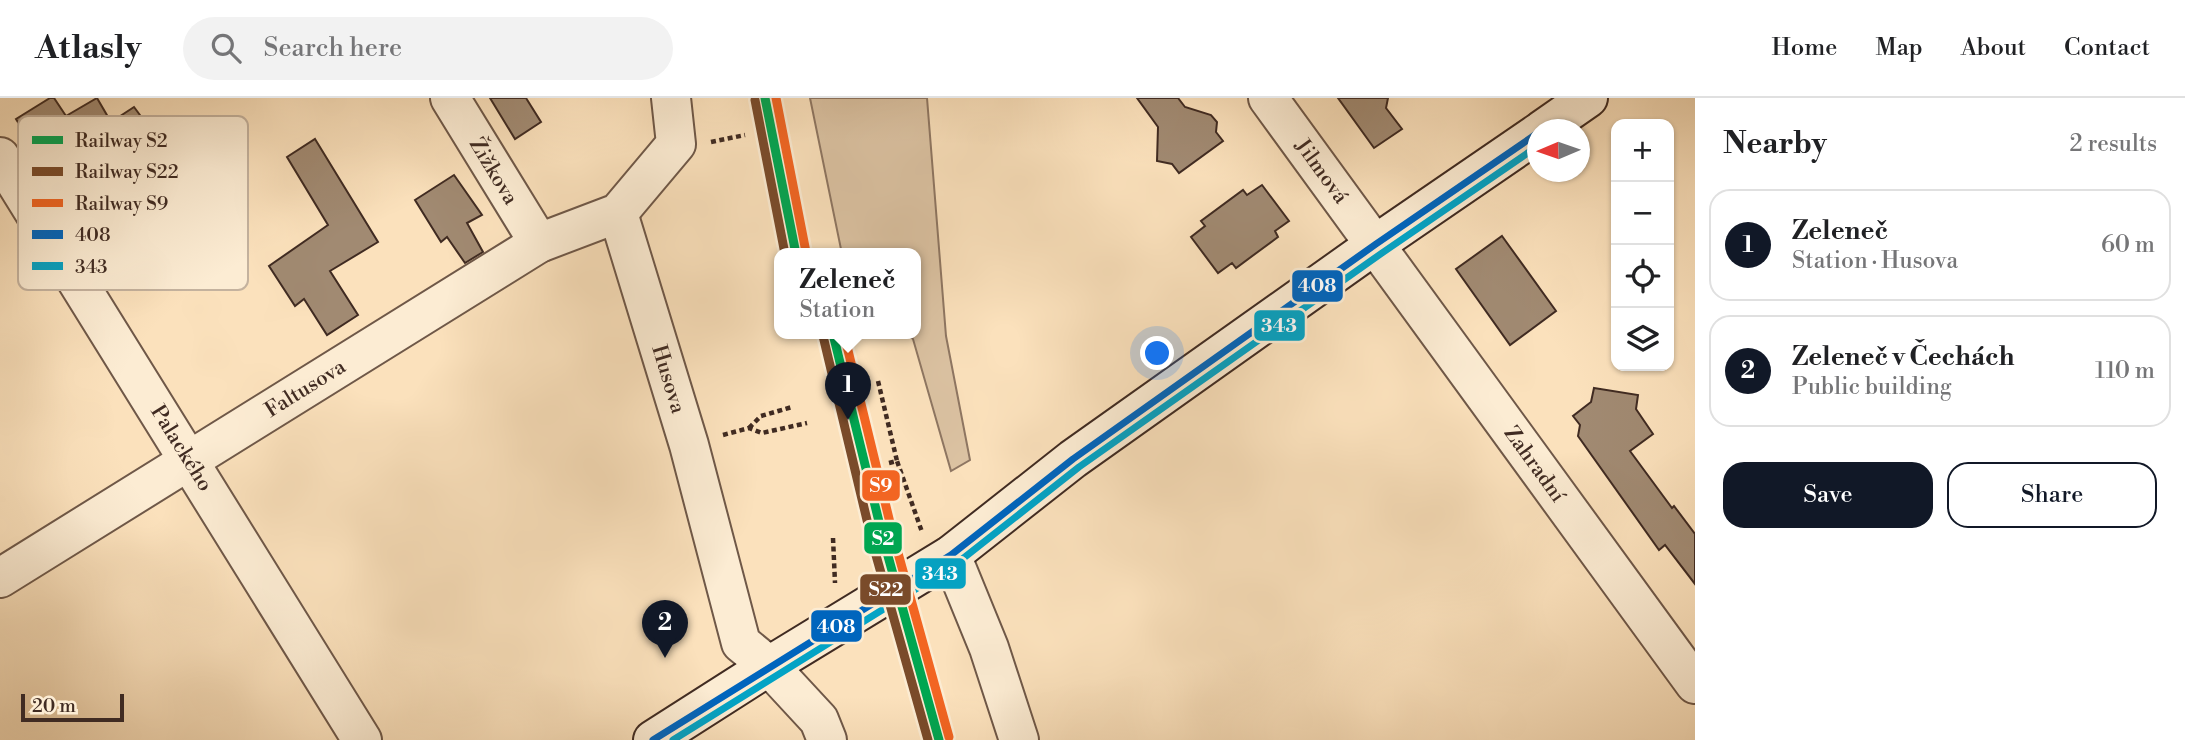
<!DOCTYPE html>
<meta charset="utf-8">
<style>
:root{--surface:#fff;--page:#f2f2f2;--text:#202124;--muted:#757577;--line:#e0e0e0;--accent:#111827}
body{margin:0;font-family:"Libre Bodoni",serif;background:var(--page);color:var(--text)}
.controls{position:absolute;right:21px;top:21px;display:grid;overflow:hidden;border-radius:14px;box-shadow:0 2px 5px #0004}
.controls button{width:63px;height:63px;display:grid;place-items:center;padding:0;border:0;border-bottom:2px solid var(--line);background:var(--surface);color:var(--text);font:35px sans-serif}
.compass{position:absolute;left:1527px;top:21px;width:63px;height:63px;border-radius:50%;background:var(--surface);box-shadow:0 2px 5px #0004;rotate:268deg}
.scale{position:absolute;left:21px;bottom:18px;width:103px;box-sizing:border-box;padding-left:7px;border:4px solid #402b22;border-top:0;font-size:19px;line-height:24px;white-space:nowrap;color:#402b22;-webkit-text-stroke:5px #fcecd3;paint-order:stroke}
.you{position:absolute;left:1158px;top:256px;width:24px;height:24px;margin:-18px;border:5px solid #fff;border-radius:50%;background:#1a73e8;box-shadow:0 0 0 10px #1a73e833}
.badge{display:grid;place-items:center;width:46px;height:46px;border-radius:50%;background:var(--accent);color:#fff;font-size:23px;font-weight:700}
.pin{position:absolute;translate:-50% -58px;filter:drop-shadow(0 2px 4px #0008)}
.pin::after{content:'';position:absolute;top:37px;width:24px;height:21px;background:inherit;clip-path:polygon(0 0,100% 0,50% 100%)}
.popup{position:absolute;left:774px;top:150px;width:147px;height:91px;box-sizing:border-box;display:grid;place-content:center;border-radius:14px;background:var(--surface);filter:drop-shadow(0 2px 5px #0005);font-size:23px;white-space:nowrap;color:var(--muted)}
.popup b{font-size:26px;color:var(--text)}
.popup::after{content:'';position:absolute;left:50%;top:100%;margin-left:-14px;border:14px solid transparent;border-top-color:var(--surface)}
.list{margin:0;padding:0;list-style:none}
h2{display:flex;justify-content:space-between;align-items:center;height:91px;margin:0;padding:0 28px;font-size:30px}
h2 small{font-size:23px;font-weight:400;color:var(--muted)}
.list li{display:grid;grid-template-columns:46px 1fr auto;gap:21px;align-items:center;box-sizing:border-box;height:112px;margin:0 14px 14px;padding:0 14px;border:2px solid var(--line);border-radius:21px}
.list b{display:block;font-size:26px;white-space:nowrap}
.list p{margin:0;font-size:23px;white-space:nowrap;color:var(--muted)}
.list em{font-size:23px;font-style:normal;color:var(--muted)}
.actions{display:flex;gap:14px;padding:21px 28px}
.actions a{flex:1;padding:16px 0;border:2px solid var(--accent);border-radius:21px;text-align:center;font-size:24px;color:var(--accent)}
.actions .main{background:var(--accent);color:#fff}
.icon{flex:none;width:38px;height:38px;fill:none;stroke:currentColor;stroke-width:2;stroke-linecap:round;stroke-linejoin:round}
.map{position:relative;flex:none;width:1695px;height:642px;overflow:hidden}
header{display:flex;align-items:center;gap:42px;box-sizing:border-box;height:98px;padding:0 35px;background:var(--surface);border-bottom:2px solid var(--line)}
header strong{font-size:33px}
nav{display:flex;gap:38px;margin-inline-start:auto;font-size:24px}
.search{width:490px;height:63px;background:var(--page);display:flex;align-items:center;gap:18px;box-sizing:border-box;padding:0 24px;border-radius:38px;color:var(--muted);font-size:26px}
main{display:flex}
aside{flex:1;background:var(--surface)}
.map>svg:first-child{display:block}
.green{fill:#dbc2a2;stroke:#8e7662;stroke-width:2}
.building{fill:#a18a72;stroke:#402b22;stroke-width:2}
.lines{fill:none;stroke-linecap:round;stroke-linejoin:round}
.street-casing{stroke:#6f5848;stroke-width:42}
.secondary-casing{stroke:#402b22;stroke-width:42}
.path{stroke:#402b22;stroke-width:4.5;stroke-dasharray:5 3.5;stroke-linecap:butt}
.street{stroke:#fcecd3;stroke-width:38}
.secondary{stroke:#fcecd3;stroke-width:38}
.bus-1-casing{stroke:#fcecd3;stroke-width:12}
.bus-2-casing{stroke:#fcecd3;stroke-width:12}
.bus-1{stroke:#0065bd;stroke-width:7}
.bus-2{stroke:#03a3c5;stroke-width:7}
.rail-1-casing{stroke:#fcecd3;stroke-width:14}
.rail-2-casing{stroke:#fcecd3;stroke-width:14}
.rail-3-casing{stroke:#fcecd3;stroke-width:14}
.rail-1{stroke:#00a651;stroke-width:9}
.rail-2{stroke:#7a4b2a;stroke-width:9}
.rail-3{stroke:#f26522;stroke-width:9}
.labels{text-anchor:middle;stroke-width:6;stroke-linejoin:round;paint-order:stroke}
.street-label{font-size:21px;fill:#402b22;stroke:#fcecd3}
.key{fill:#fcecd3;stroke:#c4b29e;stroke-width:2}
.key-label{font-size:19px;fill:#402b22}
.line-badge{stroke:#fcecd3;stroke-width:2.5}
.badge-label{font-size:19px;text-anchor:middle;font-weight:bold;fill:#fff}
</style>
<header>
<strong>Atlasly</strong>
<div class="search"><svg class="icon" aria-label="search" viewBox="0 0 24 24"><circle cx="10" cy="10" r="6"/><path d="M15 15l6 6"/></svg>Search here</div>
<nav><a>Home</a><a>Map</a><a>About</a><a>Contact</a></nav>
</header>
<main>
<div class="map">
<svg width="1695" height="642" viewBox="0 0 1695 642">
<rect width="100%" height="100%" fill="#fbe1bc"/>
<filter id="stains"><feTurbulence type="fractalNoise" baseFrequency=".00286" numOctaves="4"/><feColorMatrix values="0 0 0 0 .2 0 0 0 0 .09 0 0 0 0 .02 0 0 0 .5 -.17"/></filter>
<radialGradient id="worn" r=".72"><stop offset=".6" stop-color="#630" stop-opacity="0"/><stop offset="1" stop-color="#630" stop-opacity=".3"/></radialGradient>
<path class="green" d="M810,0H927L946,238L970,362L951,373L913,241L906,236H916V156H842Z"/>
<g class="building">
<path d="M50,0H54L66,18L97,0L111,24L134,9L177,67L174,69L190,93L137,126L154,153L115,177L112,173L101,180L79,145L89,139L16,21Z"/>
<path d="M490,0H526L541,24L515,41Z"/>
<path d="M1137,0H1178L1185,9L1211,17L1217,24L1216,34L1223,43L1179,75L1172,66L1157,63L1158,29Z"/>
<path d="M1338,0H1388L1386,10L1402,31L1374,50Z"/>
<path d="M315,41L378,144L330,173L358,217L327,237L304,201L295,208L269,168L328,127L287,59Z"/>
<path d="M454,77L482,117L467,125L483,154L465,165L447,139L441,144L415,102Z"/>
<path d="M1262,87L1289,123L1275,133L1278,139L1236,170L1232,165L1218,175L1191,139L1205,128L1201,123L1243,92L1247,97Z"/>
<path d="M1502,138L1556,213L1510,247L1456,171Z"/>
<path d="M1594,290L1638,297L1636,311L1653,336L1630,353L1672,410L1674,408L1695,436V486L1665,447L1659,452L1578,338L1580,327L1573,318L1591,304Z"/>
</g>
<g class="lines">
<defs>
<g id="street">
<path d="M450,0L539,145"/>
<path d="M1268,0L1695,586"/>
<path d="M0,59L362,642"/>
<path d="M618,115L689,347L741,545L769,568L819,622L827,642"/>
<path d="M951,457L989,550L1019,642"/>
<path d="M0,480L539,145L618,115L676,46L671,0"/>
</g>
<g id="secondary">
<path d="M1542,32L1588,0"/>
<path d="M653,642L769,568L951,457L1073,361L1376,146L1538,35"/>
</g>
</defs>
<use href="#street" class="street-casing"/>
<use href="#secondary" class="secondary-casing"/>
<g class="path">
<path d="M711,44L745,37"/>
<path d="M878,283L897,363"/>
<path d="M749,330L761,318L792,309"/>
<path d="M723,337L749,330L762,335L807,325"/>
<path d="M889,365L897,363L922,434"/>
<path d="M833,440L835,485"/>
</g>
<use href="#street" class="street"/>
<use href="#secondary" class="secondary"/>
<defs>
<path id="bus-1" d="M653,642L951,457L1073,361L1376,146L1538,35"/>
<path id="bus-2" d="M673,642L956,466L1079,369L1382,155L1538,48"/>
</defs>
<use href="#bus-1" class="bus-1-casing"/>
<use href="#bus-2" class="bus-2-casing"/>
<use href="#bus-1" class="bus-1"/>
<use href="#bus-2" class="bus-2"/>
<defs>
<g id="rail-1">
<path d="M765,0L796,156"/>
<path d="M833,236L883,440L939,642"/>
</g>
<g id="rail-2">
<path d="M755,2L785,156"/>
<path d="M823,238L872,443L928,642"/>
</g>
<g id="rail-3">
<path d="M776,0L806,154"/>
<path d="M844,236L893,437L949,639"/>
</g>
</defs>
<use href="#rail-1" class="rail-1-casing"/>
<use href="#rail-2" class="rail-2-casing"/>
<use href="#rail-3" class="rail-3-casing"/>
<use href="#rail-1" class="rail-1"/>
<use href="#rail-2" class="rail-2"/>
<use href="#rail-3" class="rail-3"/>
</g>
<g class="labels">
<g class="street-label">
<text transform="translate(494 73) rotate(59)" y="7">Žižkova</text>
<text transform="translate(1322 73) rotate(54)" y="7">Jilmová</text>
<text transform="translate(669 281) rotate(73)" y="7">Husova</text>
<text transform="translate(305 290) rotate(-32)" y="7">Faltusova</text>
<text transform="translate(182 350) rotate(58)" y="7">Palackého</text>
<text transform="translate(1535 366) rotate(54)" y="7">Zahradní</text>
</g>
</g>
<rect x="18" y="18" width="230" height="174" rx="10" class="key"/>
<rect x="32" y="38" width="31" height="8" fill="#00a651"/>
<rect x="32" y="69" width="31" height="9" fill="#7a4b2a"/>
<rect x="32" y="101" width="31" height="8" fill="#f26522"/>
<rect x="32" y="132" width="31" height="9" fill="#0065bd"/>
<rect x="32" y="164" width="31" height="8" fill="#03a3c5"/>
<g class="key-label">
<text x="75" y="49">Railway S2</text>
<text x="75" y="80">Railway S22</text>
<text x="75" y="112">Railway S9</text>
<text x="75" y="143">408</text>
<text x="75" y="175">343</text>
</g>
<g class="line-badge">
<rect x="1291" y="171" width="53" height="34" rx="7" fill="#0065bd"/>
<rect x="1253" y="211" width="53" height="33" rx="7" fill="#03a3c5"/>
<rect x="861" y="371" width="40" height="33" rx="7" fill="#f26522"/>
<rect x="863" y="423" width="40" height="34" rx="7" fill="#00a651"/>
<rect x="914" y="459" width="53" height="33" rx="7" fill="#03a3c5"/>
<rect x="859" y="475" width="53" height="33" rx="7" fill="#7a4b2a"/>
<rect x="810" y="511" width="53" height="34" rx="7" fill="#0065bd"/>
</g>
<g class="badge-label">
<text x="1317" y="194">408</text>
<text x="1279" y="234">343</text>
<text x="881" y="394">S9</text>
<text x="883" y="447">S2</text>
<text x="940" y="482">343</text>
<text x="886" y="498">S22</text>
<text x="836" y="535">408</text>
</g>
<rect width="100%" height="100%" filter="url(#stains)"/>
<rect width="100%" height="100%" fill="url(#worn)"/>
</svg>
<div class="controls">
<button>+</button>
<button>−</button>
<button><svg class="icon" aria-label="locate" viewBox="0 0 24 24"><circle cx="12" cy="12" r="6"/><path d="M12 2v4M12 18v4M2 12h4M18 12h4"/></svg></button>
<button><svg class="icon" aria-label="layers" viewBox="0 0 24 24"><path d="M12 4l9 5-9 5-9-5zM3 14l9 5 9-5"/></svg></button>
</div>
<svg class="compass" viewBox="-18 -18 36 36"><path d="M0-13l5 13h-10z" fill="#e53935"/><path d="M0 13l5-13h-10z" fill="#757577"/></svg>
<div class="scale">20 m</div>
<div class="you"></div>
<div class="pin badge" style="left:848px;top:322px">1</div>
<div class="popup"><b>Zeleneč</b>Station</div>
<div class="pin badge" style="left:665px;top:560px">2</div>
</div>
<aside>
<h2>Nearby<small>2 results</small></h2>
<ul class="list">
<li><span class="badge">1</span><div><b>Zeleneč</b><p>Station · Husova</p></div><em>60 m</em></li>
<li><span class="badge">2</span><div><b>Zeleneč v Čechách</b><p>Public building</p></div><em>110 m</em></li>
</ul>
<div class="actions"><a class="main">Save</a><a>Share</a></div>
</aside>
</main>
